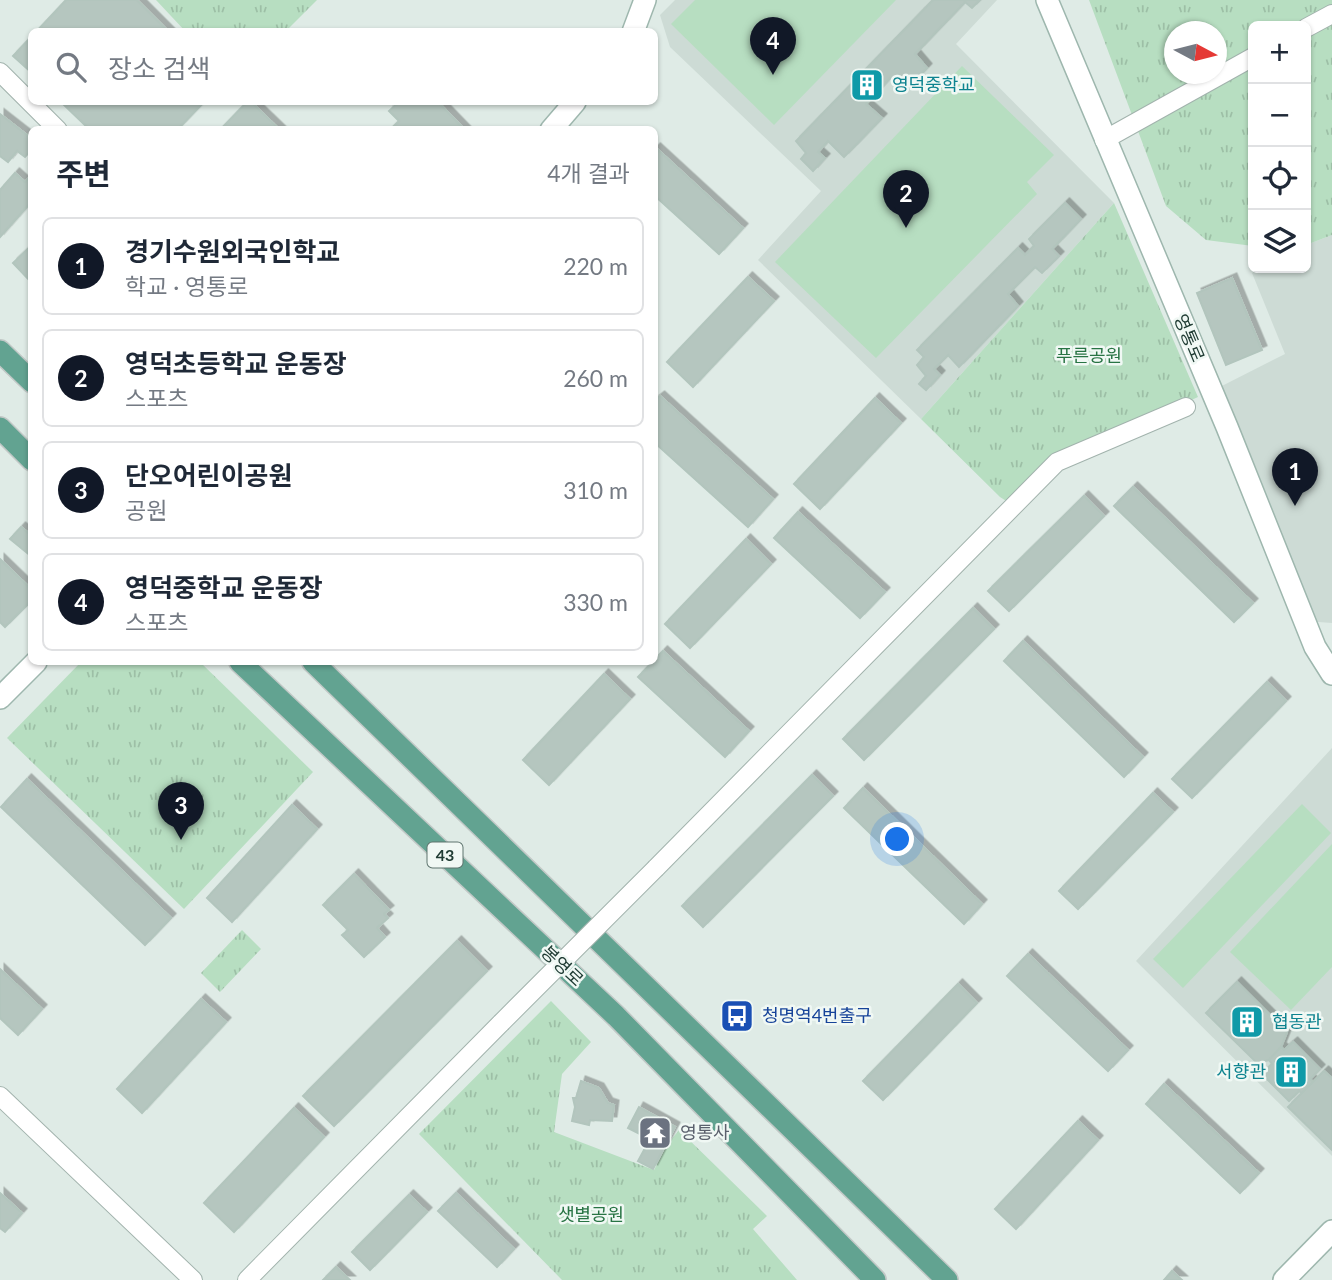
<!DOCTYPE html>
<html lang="ko">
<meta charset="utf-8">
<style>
:root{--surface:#fff;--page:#f2f2f3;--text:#1f2937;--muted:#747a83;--line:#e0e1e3;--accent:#111827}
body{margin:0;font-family:Lato,"Noto Sans KR",sans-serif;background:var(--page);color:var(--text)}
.controls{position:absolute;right:21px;top:21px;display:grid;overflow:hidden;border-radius:10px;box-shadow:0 2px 5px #0004}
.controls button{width:63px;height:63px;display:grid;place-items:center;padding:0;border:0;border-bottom:2px solid var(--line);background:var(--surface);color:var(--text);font:35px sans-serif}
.compass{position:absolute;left:1164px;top:21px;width:63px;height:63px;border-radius:50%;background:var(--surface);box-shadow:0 2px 5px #0004;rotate:97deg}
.you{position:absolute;left:898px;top:840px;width:24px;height:24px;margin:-18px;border:5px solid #fff;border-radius:50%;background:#1a73e8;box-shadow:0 0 0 10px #1a73e833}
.badge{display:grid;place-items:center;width:46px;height:46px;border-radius:50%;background:var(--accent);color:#fff;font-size:23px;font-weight:700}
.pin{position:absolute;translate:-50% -58px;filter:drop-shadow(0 2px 4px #0008)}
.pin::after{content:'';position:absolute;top:37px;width:24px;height:21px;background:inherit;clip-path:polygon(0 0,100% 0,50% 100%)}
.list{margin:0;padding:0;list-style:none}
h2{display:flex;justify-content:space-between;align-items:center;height:91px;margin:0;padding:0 28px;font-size:30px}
h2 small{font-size:23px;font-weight:400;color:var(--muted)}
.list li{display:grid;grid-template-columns:46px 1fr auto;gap:21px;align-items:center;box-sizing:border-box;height:98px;margin:0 14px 14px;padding:0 14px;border:2px solid var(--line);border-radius:10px}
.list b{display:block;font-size:26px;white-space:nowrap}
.list p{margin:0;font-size:23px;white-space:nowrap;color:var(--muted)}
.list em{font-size:23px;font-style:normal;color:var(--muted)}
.icon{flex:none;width:38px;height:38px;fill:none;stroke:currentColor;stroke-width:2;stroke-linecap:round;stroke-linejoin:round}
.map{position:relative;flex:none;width:1332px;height:1280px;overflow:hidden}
.search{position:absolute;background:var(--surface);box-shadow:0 2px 5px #0004;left:28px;top:28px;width:630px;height:77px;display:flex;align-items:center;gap:18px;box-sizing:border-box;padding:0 24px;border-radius:10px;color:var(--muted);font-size:26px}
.panel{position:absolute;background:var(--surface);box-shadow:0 2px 5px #0004;left:28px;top:126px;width:630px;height:539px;border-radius:10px}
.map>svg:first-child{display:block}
.built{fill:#cddbd5}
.grass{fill:#b7dec1}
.park{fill:url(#park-tufts);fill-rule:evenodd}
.building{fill:#b5c6bf;stroke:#b2c5bd;stroke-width:2;filter:url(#shadow)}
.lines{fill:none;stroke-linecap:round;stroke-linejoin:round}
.street-casing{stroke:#a2b3ad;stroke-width:20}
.secondary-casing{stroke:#9eb7ae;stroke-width:24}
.primary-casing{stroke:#c1c8c6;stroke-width:24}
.street{stroke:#fff;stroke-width:18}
.secondary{stroke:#fff;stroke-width:21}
.primary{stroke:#62a391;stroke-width:21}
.street-bridge-casing{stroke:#a2b3ad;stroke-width:20;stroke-linecap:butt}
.street-bridge{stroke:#fff;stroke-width:18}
.labels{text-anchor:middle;stroke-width:5;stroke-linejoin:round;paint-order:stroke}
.shield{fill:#f0f8f4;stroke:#5e746e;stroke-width:2}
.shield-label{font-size:16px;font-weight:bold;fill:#203c34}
.culture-label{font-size:18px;fill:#0d838f;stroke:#f0f8f4;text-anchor:start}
.street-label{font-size:18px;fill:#203c34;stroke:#f0f8f4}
.park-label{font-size:18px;fill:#287444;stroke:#f0f8f4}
.transit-label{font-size:18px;fill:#164399;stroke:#f0f8f4;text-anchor:start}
.worship-label{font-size:18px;fill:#5b616d;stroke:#f0f8f4;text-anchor:start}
</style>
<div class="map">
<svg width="1332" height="1280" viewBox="0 0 1332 1280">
<defs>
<pattern id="park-tufts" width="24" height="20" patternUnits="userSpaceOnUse" patternTransform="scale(1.75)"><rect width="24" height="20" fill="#b7dec1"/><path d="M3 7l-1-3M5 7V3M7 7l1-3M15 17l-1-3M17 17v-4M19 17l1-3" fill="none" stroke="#9dbfa6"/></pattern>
<filter id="shadow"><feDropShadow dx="4.5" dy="-4.5" stdDeviation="0" flood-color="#0004"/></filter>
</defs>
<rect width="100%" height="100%" fill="#dfebe6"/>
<g class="built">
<path d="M675,0H997L956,44L1114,203L921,419L758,260L821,191L670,47L660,15Z"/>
<path d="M1332,235V623L1305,621L1212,391L1285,354L1252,273L1260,268H1306V245Z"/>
<path d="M1332,748V1156L1136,961Z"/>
</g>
<g class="grass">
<path d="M695,0H896L774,125L671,24Z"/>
<path d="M962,66L1054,155L1027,182L1037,194L876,358L775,262Z"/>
<path d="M1302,804L1331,833L1183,988L1153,959Z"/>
<path d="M1332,844V967L1291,1010L1230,952Z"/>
</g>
<g class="park">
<path d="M156,0H317L286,31L186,32Z"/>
<path d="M1089,0H1332V235L1306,245V26H1253V246L1206,240L1166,206ZM1174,32H1216V74H1174Z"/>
<path d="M1114,203L1198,397L1057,462L1014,506L1000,497L921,419Z"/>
<path d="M81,662H200L313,772L184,909L7,738Z"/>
<path d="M242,930L261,949L220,992L201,973Z"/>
<path d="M551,1001L591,1042L562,1074L554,1132L654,1170L667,1145L679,1130L767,1216L753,1229L797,1280H562L419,1134Z"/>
</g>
<g class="building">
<path d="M66,0H137L169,32H36Z"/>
<path d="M933,0H980L972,8L965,2L915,54L927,68L904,92L890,78L866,104L882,118L844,157L828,141L818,152L825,158L813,171L801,159L806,153L796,141Z"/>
<path d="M32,36V73L13,56Z"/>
<path d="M61,102H204L177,130H90Z"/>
<path d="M247,102H251L280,130H220Z"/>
<path d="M399,102H438L465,130H390L399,121L389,111Z"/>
<path d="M0,114L32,139V149L25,157L17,151L8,162L0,156Z"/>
<path d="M656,148L743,228L719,254L654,195V150Z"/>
<path d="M15,173L25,182L32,175V201L0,237V190Z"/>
<path d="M1065,203L1081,219L1052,249L1059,256L1042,273L1035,267L1008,294L1018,306L959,367L948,355L934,369L940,375L926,390L919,384L926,376L917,365L924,357L917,350L1018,248L1025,255L1034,246L1029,239Z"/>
<path d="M32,245V283L13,263Z"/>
<path d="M748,277L774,301L693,387L667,362Z"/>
<path d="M1232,278L1262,350L1226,365L1197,293Z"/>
<path d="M660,396L773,499L748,527L654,442V401Z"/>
<path d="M875,398L901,423L820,509L794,484Z"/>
<path d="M1133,487L1253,603L1234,622L1114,506Z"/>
<path d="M1084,496L1104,516L1009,611L988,591Z"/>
<path d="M798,512L885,592L860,618L774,538Z"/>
<path d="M21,527L32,536V557L10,539Z"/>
<path d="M746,539L771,564L690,648L665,624Z"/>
<path d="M0,559L32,590V600L5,627L0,622Z"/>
<path d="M973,608L994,629L864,760L843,739Z"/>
<path d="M1023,641L1143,757L1124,777L1004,661Z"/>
<path d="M663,651L749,731L725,757L638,677Z"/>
<path d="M604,674L630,699L549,785L523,760Z"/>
<path d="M1267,682L1286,701L1192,798L1172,779Z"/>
<path d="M812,775L833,796L703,927L682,906Z"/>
<path d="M27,779L171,918L145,945L1,807Z"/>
<path d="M863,788L982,904L964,924L844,808Z"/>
<path d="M1153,793L1173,812L1078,909L1059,891Z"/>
<path d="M292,805L317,829L232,922L207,898Z"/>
<path d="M354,874L389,910L384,914L388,918L377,928L385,937L364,957L342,935L348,930L323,905Z"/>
<path d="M457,941L487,971L334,1126L303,1096Z"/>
<path d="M1028,954L1128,1050L1108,1071L1007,976Z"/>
<path d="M0,969L42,1009L18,1035L0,1018Z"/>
<path d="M1237,982L1287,1032L1281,1047L1269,1060L1257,1063L1206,1013Z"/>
<path d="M958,984L977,1003L883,1100L863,1081Z"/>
<path d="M201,999L226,1022L142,1113L117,1089Z"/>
<path d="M1293,1042L1320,1069L1310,1079L1313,1082L1302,1093L1299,1091L1289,1101L1262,1074L1272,1064L1269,1060L1281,1047L1284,1050Z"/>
<path d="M1324,1071L1332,1078V1150L1288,1107Z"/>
<path d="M581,1081L599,1088L608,1103L614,1105L612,1121L590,1120L589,1125L572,1121L575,1107L573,1098H576Z"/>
<path d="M1164,1084L1259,1173L1240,1193L1146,1104Z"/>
<path d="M639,1107L675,1127L653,1169L638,1161L650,1139L628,1128Z"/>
<path d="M294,1108L324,1137L234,1232L204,1203Z"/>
<path d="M1078,1121L1098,1140L1016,1229L995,1209Z"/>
<path d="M0,1193L22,1213L5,1232L0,1228Z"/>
<path d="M456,1193L514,1249L497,1267L438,1211Z"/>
<path d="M409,1195L427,1212L370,1270L352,1252Z"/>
<path d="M336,1267L350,1280H323Z"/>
<path d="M1172,1271L1182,1280H1164Z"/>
</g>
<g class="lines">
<defs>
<g id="street">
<path d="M1306,28L1332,14"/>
<path d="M0,72L58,130"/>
<path d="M1104,140L1253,57"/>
<path d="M656,868L1057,462L1186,407"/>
<path d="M0,1096L193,1280"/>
<path d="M247,1280L501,1023"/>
</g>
<g id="secondary">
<path d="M1047,0L1227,427L1315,647L1332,674"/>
<path d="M633,32L645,0"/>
<path d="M551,130L575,102"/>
<path d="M0,698L36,662"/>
<path d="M1284,1280L1332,1231"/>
</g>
<g id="primary">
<path d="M0,351L32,382"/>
<path d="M0,428L32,460"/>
<path d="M240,662L616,1016L875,1280"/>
<path d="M313,662L947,1280"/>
</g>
</defs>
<use href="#street" class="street-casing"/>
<use href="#secondary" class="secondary-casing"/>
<use href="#primary" class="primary-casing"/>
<use href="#street" class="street"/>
<use href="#secondary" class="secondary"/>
<use href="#primary" class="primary"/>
<defs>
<path id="street-bridge" d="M501,1023L656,868"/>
</defs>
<use href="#street-bridge" class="street-bridge-casing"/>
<use href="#street-bridge" class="street-bridge"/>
</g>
<defs>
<symbol id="building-square" viewBox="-11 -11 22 22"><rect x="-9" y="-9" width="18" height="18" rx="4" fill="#0f9aa8" stroke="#f0f8f4"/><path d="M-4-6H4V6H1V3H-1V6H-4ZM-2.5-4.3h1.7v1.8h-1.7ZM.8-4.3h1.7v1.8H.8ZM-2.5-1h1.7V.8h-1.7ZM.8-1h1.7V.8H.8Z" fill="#fff"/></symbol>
<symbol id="bus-square" viewBox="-11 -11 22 22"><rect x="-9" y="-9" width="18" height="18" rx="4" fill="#1a4fb4" stroke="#f0f8f4"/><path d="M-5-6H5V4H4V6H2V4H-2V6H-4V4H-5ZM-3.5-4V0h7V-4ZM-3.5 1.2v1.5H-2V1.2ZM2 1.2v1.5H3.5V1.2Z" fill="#fff"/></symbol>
<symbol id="temple-square" viewBox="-11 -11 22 22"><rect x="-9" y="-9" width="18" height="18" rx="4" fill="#6b7280" stroke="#f0f8f4"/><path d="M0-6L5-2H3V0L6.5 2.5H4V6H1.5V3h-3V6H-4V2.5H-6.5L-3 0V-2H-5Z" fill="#fff"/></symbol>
</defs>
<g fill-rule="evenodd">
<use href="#building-square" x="848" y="66" width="38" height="38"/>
<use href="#bus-square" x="718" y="997" width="38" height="38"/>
<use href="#building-square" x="1228" y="1003" width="38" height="38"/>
<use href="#building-square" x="1272" y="1053" width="38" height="38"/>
<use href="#temple-square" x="636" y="1114" width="38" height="38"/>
</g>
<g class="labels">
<rect class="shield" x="427.5" y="842.5" width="35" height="25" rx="5"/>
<g class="shield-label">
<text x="445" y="861">43</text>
</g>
<g class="culture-label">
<text x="892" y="91">영덕중학교</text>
<text x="1272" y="1028">협동관</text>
<text x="1266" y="1078" text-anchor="end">서향관</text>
</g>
<g class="street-label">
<text transform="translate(1189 338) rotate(67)" y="6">영통로</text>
<text transform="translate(562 966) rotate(43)" y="6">봉영로</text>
</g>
<g class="park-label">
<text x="1089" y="362">푸른공원</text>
<text x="591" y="1221">샛별공원</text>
</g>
<g class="transit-label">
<text x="762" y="1022">청명역4번출구</text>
</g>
<g class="worship-label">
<text x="680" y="1139">영통사</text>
</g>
</g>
</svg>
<div class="controls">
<button>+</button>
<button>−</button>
<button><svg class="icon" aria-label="locate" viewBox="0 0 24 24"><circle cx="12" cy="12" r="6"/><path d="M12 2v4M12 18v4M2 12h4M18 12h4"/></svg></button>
<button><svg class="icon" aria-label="layers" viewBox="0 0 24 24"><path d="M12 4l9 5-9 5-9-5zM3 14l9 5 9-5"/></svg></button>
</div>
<svg class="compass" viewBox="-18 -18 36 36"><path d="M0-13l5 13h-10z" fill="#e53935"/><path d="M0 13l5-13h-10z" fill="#747a83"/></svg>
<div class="you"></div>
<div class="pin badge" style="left:1295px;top:506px">1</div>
<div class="pin badge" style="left:906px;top:228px">2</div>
<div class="pin badge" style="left:181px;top:840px">3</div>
<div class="pin badge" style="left:773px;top:75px">4</div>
<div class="search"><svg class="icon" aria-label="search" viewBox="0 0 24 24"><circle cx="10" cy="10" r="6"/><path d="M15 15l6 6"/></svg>장소 검색</div>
<section class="panel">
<h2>주변<small>4개 결과</small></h2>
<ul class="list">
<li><span class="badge">1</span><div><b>경기수원외국인학교</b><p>학교 · 영통로</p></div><em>220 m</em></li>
<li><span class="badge">2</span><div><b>영덕초등학교 운동장</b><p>스포츠</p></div><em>260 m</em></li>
<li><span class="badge">3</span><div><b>단오어린이공원</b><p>공원</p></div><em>310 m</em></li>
<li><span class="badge">4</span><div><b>영덕중학교 운동장</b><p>스포츠</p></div><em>330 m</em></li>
</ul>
</section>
</div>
